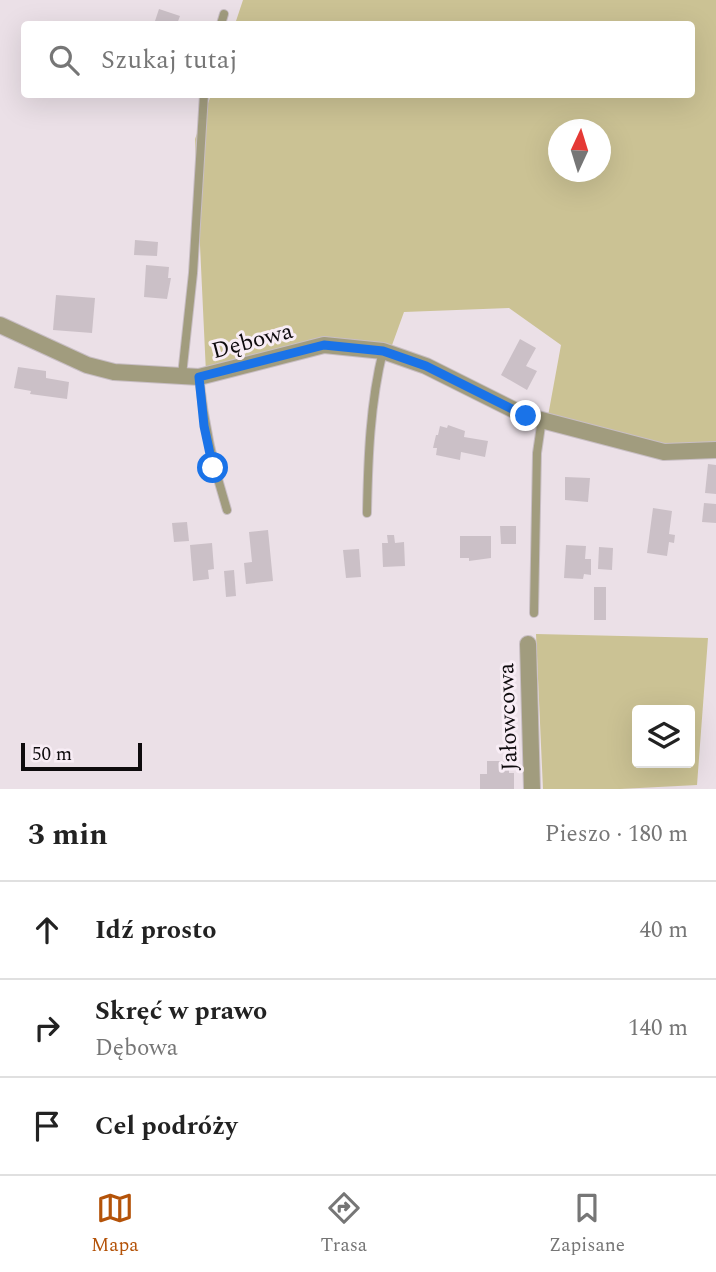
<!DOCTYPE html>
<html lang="pl">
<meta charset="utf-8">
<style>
:root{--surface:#fff;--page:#f6f6f6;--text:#222;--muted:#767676;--line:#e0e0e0;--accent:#b45309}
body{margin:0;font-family:Spectral,serif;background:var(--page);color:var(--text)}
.controls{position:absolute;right:21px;bottom:21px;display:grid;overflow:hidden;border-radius:7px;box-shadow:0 7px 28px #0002}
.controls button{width:63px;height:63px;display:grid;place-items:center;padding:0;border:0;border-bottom:2px solid var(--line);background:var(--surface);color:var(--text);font:35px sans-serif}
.compass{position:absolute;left:548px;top:119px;width:63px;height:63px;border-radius:50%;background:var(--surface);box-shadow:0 7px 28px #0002;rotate:4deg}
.scale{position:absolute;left:21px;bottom:18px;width:121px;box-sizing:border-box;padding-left:7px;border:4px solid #0e0b0d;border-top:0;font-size:19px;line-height:24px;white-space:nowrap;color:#0e0b0d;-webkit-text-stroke:5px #f8edf5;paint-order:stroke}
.stop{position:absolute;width:21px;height:21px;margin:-16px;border:5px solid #1a73e8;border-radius:50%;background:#fff}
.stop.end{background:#1a73e8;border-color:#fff;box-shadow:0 2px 7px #0008}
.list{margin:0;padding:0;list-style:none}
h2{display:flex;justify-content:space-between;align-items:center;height:91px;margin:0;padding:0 28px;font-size:30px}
h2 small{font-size:23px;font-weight:400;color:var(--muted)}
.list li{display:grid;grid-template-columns:46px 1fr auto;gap:21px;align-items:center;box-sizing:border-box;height:98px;padding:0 28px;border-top:2px solid var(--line)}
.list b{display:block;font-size:26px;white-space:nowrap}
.list p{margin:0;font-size:23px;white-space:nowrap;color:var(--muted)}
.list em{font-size:23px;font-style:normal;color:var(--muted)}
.icon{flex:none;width:38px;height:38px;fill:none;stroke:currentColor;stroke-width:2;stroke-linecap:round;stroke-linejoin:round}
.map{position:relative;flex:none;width:716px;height:789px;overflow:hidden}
.search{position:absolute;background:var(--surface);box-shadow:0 7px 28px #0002;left:21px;right:21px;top:21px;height:77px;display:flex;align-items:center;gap:18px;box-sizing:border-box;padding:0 24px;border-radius:7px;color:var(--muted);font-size:26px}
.sheet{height:385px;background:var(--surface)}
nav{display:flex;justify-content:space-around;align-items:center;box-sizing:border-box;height:98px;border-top:2px solid var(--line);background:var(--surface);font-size:19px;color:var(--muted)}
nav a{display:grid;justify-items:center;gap:4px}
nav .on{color:var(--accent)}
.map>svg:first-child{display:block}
.green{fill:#cbc294;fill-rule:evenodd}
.building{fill:#cbc0c7}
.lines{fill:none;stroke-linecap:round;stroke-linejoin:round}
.lane-casing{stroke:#c8bec4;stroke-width:10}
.street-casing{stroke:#c8bec4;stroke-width:18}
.lane{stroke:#a19c7e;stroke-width:8}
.street{stroke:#a19c7e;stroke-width:16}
.route{stroke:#1a73e8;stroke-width:9}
.labels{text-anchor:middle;stroke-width:6;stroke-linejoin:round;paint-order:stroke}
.street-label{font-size:23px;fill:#0e0b0d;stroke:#f8edf5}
</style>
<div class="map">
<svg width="716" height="789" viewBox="0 0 716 789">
<rect width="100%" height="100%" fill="#ebe0e7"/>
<g class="green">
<path d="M243,0H716V445L665,447L548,416L561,345L509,308L404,312L391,348L323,339L206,373L195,139L211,95L692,94V24H235ZM558,130H600V172H558Z"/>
<path d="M536,634L708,638L697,785L620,789H543ZM637,710H690V763H637Z"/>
</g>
<g class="building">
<path d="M159,9L180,16L177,24H154Z"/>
<path d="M135,240L158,242L157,256L134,255Z"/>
<path d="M146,265L169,267L168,278H171L167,299L144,297Z"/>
<path d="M56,295L95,298L92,333L53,330Z"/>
<path d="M520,339L536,348L526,366L537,371L527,390L501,375Z"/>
<path d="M18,367L46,371V378L69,382L67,399L30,394L31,391L14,388Z"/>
<path d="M448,425L465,431L464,437L488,441L485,457L461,452L460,460L436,455L437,448H433L436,435H438L440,426L447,428Z"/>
<path d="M708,464L716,465V494L705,493Z"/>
<path d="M565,477L590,478L588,502L565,500Z"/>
<path d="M704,503L716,504V523L702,522Z"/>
<path d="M653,508L672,511L669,534L675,535L674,543L669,542L667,556L647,553Z"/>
<path d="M187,522L189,541L174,542L172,523Z"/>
<path d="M500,526H516V544H501Z"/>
<path d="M268,530L273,581L246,584L244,563L252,562L249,532Z"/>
<path d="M387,535H394L395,543L404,542L405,566L383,567L382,543H388Z"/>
<path d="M460,536H491V558L469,561V558H460Z"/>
<path d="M212,543L214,569L208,570L209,579L193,581L190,545Z"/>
<path d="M566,545L586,546L585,559H591V575L584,574L583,579L564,578Z"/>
<path d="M599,547L613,548L612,570L598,569Z"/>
<path d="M359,549L361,577L346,578L343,550Z"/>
<path d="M234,570L236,596L226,597L224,571Z"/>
<rect x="594" y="587" width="12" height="33"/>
<path d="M487,761H509V773H514V789H480V774H487Z"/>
</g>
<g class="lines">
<defs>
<g id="lane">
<path d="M221,24L224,14"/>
<path d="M182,375L193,273L204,94"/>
<path d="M199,377C204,423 213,466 227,510"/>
<path d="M367,513C368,459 370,403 383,351"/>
<path d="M534,613L537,453L542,419"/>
</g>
<g id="street">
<path d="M0,325L87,365L114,372L199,377L324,345L383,351L426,366L526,416L664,452L716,450"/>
<path d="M528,644L532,789"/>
</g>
</defs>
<use href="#lane" class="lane-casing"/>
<use href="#street" class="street-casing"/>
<use href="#lane" class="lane"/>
<use href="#street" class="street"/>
</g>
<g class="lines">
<path class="route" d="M213,468L204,426L199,377L324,345L383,351L426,366L526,416"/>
</g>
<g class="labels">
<g class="street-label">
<text transform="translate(252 340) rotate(-15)" y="8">Dębowa</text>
<text transform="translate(507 717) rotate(-92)" y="8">Jałowcowa</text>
</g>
</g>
</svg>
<div class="controls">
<button><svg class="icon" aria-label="layers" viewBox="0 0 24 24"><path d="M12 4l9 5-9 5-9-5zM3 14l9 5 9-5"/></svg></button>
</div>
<svg class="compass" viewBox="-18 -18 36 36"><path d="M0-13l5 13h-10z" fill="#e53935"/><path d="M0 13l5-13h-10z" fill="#767676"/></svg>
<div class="scale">50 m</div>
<div class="stop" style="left:213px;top:468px"></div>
<div class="stop end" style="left:526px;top:416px"></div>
<div class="search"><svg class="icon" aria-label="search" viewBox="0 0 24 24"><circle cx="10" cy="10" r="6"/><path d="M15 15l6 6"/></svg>Szukaj tutaj</div>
</div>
<section class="sheet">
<h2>3 min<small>Pieszo · 180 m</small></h2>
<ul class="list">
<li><svg class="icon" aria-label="ahead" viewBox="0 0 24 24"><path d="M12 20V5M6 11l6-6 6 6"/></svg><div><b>Idź prosto</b></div><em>40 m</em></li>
<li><svg class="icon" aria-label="right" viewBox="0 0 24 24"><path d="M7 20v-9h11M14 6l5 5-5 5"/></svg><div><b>Skręć w prawo</b><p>Dębowa</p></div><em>140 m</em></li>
<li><svg class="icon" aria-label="arrive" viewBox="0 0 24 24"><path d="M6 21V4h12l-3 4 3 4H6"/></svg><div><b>Cel podróży</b></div></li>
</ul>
</section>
<nav>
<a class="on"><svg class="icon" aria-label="map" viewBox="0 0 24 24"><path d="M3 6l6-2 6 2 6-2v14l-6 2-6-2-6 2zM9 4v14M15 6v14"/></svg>Mapa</a>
<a><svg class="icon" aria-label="directions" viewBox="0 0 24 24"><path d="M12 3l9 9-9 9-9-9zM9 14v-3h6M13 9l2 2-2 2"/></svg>Trasa</a>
<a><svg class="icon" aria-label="saved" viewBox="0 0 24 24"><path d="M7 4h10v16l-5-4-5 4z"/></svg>Zapisane</a>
</nav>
